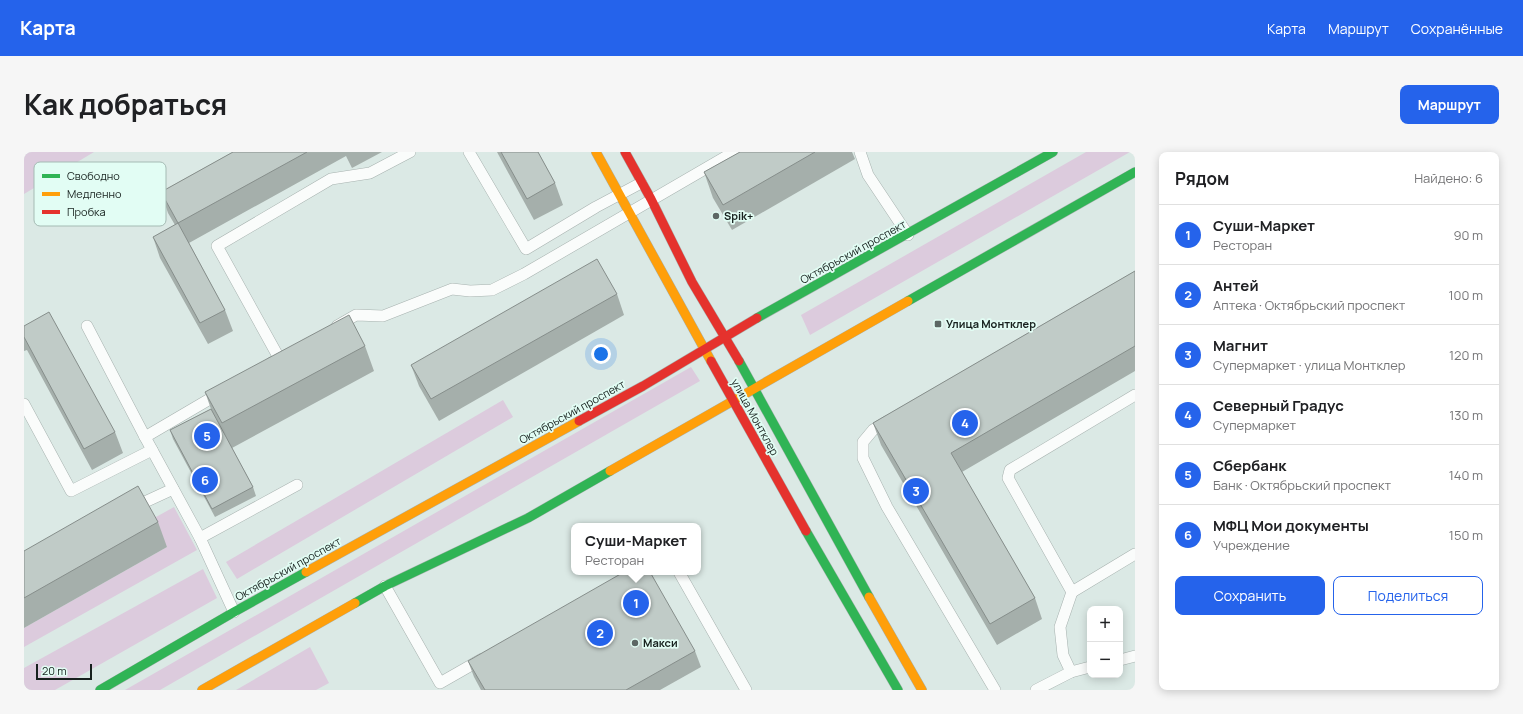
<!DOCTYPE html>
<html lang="ru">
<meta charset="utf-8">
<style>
:root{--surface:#fff;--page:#f6f6f6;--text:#202124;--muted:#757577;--line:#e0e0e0;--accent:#2563eb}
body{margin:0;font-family:Manrope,sans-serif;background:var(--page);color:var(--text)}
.controls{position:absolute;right:12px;bottom:12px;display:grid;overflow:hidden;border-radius:8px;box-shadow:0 2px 10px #0003}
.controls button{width:36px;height:36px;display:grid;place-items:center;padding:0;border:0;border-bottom:1px solid var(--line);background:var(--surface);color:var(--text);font:20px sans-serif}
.scale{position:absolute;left:12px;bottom:10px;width:56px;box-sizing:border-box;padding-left:4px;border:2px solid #17211e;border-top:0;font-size:11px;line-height:14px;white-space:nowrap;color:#17211e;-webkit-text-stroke:3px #e2fdf4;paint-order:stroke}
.you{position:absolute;left:577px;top:202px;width:14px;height:14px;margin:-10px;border:3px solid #fff;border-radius:50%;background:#1a73e8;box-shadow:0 0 0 6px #1a73e833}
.badge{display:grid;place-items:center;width:26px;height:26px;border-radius:50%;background:var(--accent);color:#fff;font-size:13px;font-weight:700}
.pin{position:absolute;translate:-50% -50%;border:2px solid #fff;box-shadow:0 1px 4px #0006}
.popup{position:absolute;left:547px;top:371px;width:130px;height:52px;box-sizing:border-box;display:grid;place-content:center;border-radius:8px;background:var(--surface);filter:drop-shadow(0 1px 3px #0005);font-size:13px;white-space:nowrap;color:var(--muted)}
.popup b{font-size:15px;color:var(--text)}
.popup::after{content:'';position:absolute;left:50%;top:100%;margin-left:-8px;border:8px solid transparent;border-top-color:var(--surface)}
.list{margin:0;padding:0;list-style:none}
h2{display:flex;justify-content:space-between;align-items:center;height:52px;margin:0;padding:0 16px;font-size:17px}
h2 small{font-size:13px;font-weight:400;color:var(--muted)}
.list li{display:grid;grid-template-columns:26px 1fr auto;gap:12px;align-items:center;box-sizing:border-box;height:60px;padding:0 16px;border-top:1px solid var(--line)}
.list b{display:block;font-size:15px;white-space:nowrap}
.list p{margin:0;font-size:13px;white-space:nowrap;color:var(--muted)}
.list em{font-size:13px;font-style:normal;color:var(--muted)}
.actions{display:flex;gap:8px;padding:12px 16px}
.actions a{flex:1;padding:9px 0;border:1px solid var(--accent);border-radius:8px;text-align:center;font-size:14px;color:var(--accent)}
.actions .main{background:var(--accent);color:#fff}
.map{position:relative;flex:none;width:1111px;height:538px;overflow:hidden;border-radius:8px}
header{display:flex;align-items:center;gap:24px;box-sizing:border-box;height:56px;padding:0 20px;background:var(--accent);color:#fff}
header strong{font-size:19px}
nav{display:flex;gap:22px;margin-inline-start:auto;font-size:14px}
.intro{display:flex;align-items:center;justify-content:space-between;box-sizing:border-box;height:96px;padding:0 24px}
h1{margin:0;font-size:28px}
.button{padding:10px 18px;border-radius:8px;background:var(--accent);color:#fff;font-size:14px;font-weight:700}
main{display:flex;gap:24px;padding:0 24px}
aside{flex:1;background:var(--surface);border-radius:8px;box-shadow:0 2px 10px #0003}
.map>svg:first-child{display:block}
.green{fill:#dccbdd}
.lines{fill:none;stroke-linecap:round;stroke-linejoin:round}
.lane-casing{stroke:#a7b2af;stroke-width:12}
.fast-casing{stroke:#a7b2af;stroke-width:10}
.slow-casing{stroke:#a7b2af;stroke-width:10}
.jam-casing{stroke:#a7b2af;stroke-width:10}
.lane{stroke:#fafcfb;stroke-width:11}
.fast{stroke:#30b455;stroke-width:9}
.slow{stroke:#ff9f0a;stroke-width:9}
.jam{stroke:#e5322d;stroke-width:9}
.wall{fill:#a5afab}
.building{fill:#c0cbc7;stroke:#868e8b}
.poi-dot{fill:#5c6764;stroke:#e2fdf4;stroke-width:1.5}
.labels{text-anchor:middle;stroke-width:3.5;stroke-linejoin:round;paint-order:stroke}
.poi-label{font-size:11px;font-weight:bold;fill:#17211e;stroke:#e2fdf4;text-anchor:start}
.street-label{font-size:11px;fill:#17211e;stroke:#e2fdf4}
.key{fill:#e2fdf4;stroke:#a5bbb4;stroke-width:1}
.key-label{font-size:11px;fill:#17211e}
</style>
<header>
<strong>Карта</strong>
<nav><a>Карта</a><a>Маршрут</a><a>Сохранённые</a></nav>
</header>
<div class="intro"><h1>Как добраться</h1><a class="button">Маршрут</a></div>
<main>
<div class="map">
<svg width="1111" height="538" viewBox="0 0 1111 538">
<rect width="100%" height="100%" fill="#dbe9e5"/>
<g class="green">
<path d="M0,0H70L0,42Z"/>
<path d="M1062,0H1106L786,183L777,163Z"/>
<path d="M667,215L676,229L136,538H101Z"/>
<path d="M479,248L489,265L213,427L202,410Z"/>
<path d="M150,355L173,398L0,495V476L143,395L123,360L132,365Z"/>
<path d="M179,417L193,446L31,538H0V516Z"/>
<path d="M286,495L305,531L292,538H212Z"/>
</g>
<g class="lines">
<defs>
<g id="lane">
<path d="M445,0L502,97L572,55L617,31"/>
<path d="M836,0L844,23L884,83"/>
<path d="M63,174L121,285L176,386L210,460"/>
<path d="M313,174L332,163L359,164L428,137L446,139L468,138L500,122L710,0"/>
<path d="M247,211L255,206L193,94L307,27L346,21L386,0"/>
<path d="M0,252L47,339L128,298"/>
<path d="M864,269L849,278L839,290V306L863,355L971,538"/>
<path d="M121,285L196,241"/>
<path d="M110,355L149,337"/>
<path d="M176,386L273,333"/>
<path d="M655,420L722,538"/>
<path d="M361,434L416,531L458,507"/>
<path d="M1048,440L1111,402"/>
<path d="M1096,508L1111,504"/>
<path d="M1047,520L1066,515"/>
<path d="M1012,538L1047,520L1039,503L1036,475L1048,440L984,326L986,318L1111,243"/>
</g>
<g id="fast">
<path d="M884,149L1111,20"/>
<path d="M733,166L1029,0"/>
<path d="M715,209L845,445"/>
<path d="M782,379L874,538"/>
<path d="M331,451L361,434L504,366L586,319"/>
<path d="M76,538L210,460L282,420"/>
</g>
<g id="slow">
<path d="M572,0L687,209"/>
<path d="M586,319L884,149"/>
<path d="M282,420L555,269"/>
<path d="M845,445L898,538"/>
<path d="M178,538L331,451"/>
</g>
<g id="jam">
<path d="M601,0L627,47L668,130L715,209"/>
<path d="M687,209L782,379"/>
<path d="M555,269L619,234L733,166"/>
</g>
</defs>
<use href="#lane" class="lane-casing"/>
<use href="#fast" class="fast-casing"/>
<use href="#slow" class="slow-casing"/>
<use href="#jam" class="jam-casing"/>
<use href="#lane" class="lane"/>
<use href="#fast" class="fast"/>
<use href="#slow" class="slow"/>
<use href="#jam" class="jam"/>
</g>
<g class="wall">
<path d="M209,0H358L328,16L322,4L165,91L201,158L209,179L184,192L136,106L129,85L151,73L144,61L137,40Z"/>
<path d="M473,0H514L531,31L539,53L510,68Z"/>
<path d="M716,0H828L831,7L708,78L689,46L680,20Z"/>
<path d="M1111,119V219L938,320L1011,446L1018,467L973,493L857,293L849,271Z"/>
<path d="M593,142L600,163L415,269L395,234L387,213Z"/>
<path d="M0,174L91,280L99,301L68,318L3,198L0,199Z"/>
<path d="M341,194L350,219L208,296L229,335L232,344L191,365L149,287L146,278L187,257L181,240Z"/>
<path d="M134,370L143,395L0,476V399Z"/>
<path d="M671,499L677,515L636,538H457L450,525L444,509Z"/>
</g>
<g class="building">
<path d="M209,0H283L154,71L201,158L176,171L129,85L154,71L137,40Z"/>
<path d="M477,0H514L531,31L503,47Z"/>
<path d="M716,0H791L699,53L680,20Z"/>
<path d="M573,107L593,142L407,247L387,213Z"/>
<path d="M1111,119V194L927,301L1011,446L966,472L849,271Z"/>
<path d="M25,160L91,280L60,297L0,185V174Z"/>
<path d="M325,163L341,194L198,271L181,240Z"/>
<path d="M187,257L229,335L188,357L146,278Z"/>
<path d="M114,334L134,370L0,446V399Z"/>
<path d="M600,420H626L671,499L602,538H461L444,509Z"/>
</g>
<g class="poi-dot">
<circle cx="692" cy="64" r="4"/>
<rect x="910" y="168" width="8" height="8" rx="2"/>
<circle cx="611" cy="491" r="4"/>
</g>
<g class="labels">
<g class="poi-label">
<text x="700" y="68">Spik+</text>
<text x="922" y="176">Улица Монтклер</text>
<text x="619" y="495">Макси</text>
</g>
<g class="street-label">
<text transform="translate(829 100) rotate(-29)" y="4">Октябрьский проспект</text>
<text transform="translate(548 260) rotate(-29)" y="4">Октябрьский проспект</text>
<text transform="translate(731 265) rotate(61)" y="4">улица Монтклер</text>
<text transform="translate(264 417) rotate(-29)" y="4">Октябрьский проспект</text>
</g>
</g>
<rect x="10" y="10" width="132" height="64" rx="6" class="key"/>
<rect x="18" y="22" width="18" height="4" fill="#30b455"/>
<rect x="18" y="40" width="18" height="4" fill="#ff9f0a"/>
<rect x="18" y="58" width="18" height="4" fill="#e5322d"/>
<g class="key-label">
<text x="43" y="28">Свободно</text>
<text x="43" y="46">Медленно</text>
<text x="43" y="64">Пробка</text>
</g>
</svg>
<div class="controls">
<button>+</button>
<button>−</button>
</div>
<div class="scale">20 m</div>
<div class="you"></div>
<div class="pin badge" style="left:612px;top:451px">1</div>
<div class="popup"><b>Суши-Маркет</b>Ресторан</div>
<div class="pin badge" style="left:576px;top:481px">2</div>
<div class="pin badge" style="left:892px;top:339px">3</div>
<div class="pin badge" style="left:941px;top:271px">4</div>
<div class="pin badge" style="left:183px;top:284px">5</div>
<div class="pin badge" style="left:181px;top:328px">6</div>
</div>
<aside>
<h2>Рядом<small>Найдено: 6</small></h2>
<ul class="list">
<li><span class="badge">1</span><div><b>Суши-Маркет</b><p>Ресторан</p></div><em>90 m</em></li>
<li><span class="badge">2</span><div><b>Антей</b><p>Аптека · Октябрьский проспект</p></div><em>100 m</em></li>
<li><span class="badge">3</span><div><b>Магнит</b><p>Супермаркет · улица Монтклер</p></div><em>120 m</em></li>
<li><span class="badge">4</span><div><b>Северный Градус</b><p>Супермаркет</p></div><em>130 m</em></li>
<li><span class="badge">5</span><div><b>Сбербанк</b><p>Банк · Октябрьский проспект</p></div><em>140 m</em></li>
<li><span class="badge">6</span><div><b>МФЦ Мои документы</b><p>Учреждение</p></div><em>150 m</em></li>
</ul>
<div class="actions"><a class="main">Сохранить</a><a>Поделиться</a></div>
</aside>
</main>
